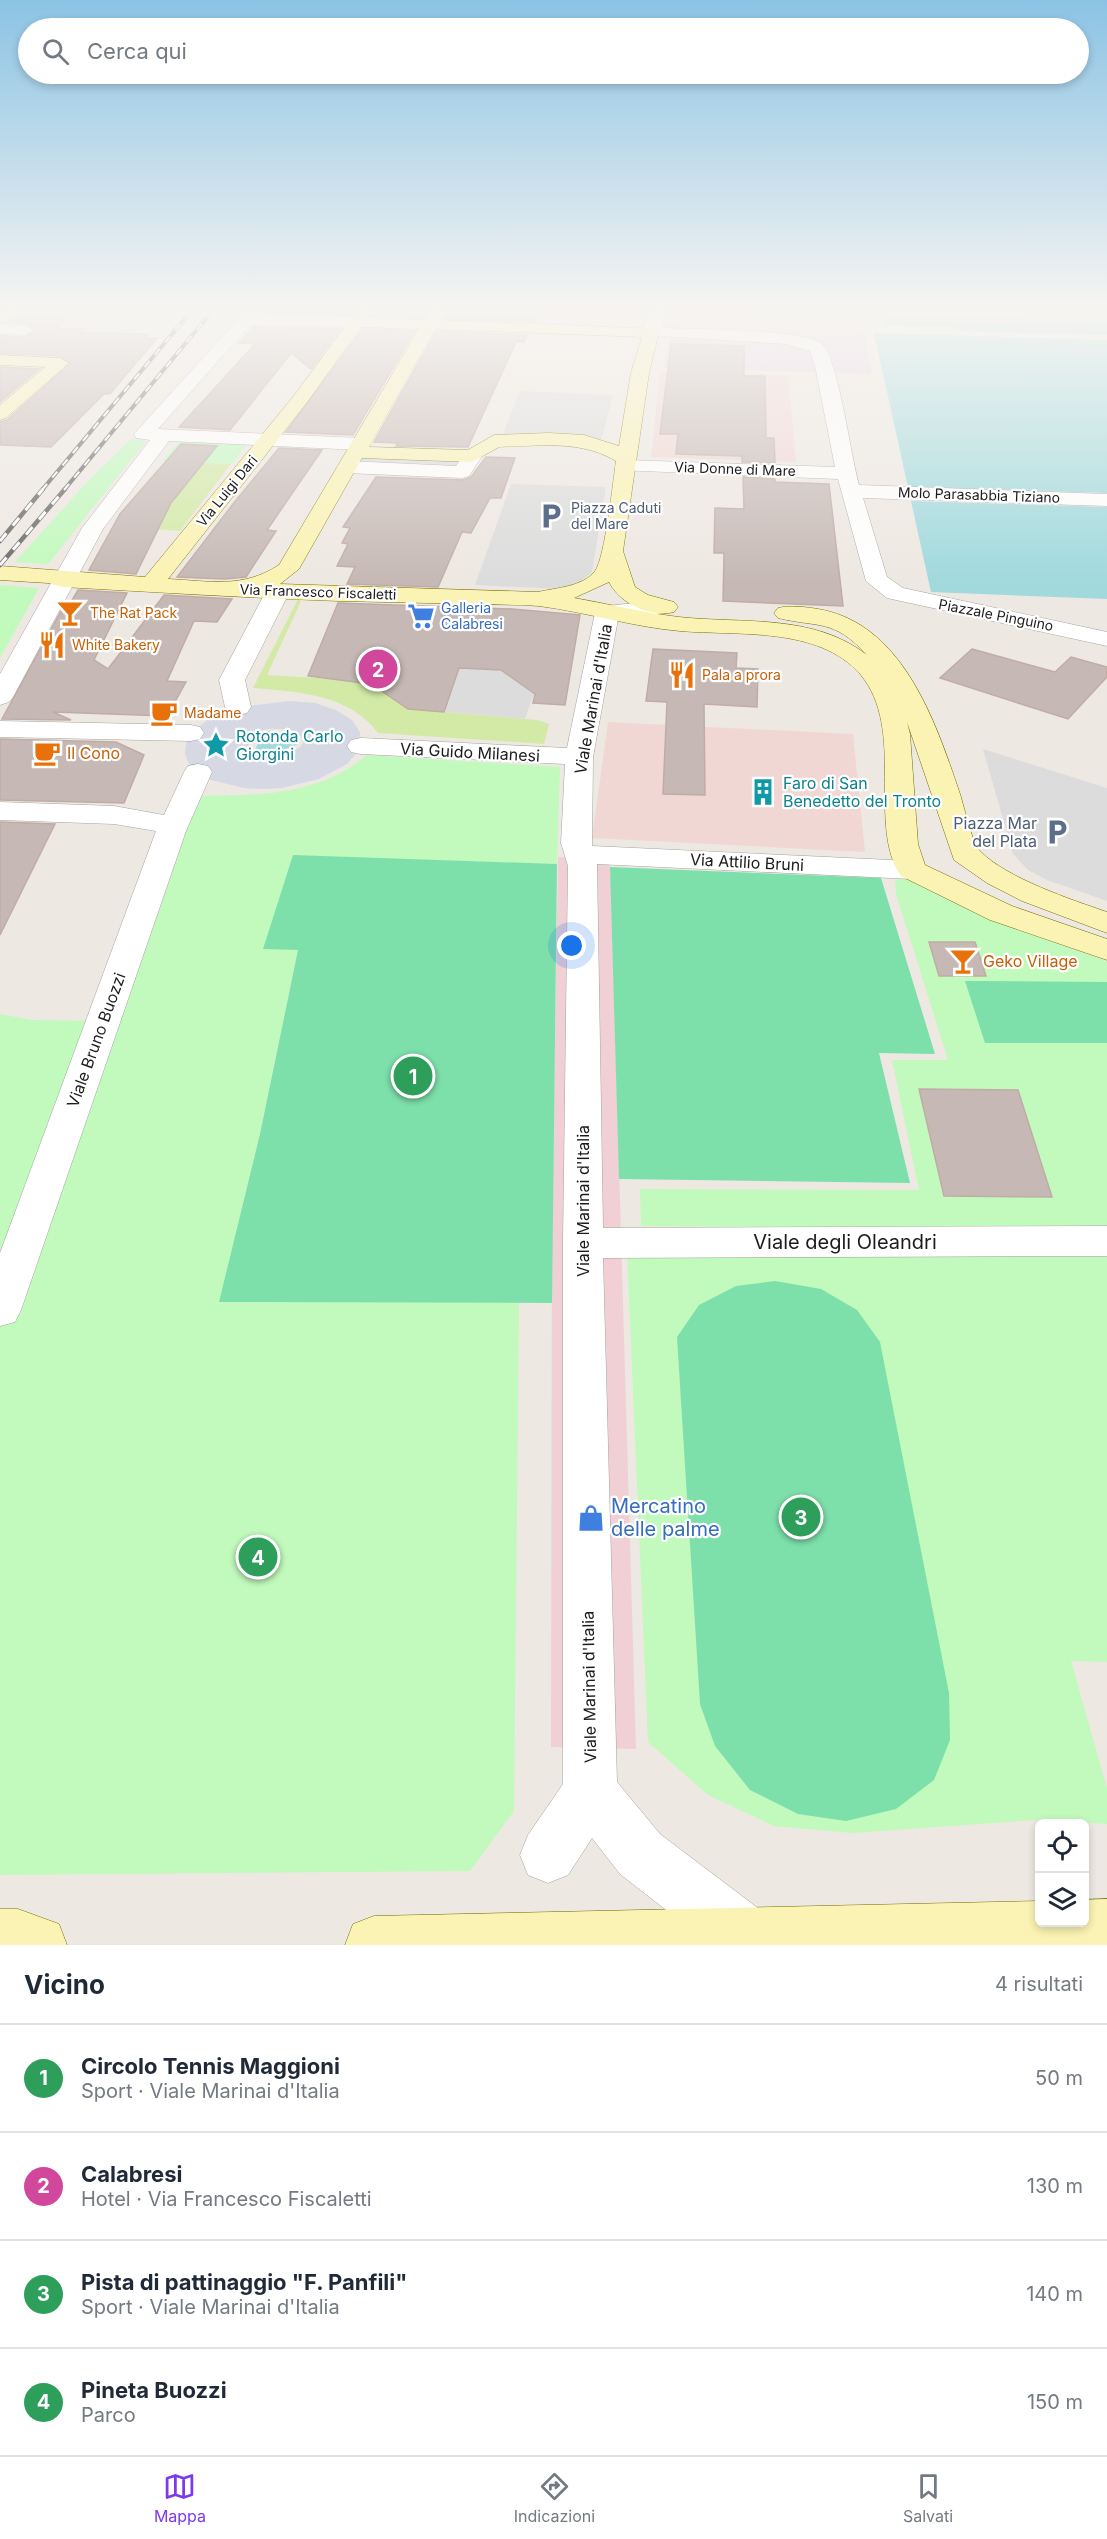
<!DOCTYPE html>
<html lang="it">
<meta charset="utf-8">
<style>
:root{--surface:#fff;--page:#f6f6f7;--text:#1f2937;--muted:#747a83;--line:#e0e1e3;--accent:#7c3aed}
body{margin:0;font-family:Inter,sans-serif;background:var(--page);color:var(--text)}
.controls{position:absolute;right:18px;bottom:18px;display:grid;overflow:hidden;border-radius:9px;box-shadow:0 3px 9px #0003}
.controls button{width:54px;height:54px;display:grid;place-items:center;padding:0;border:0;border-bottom:2px solid var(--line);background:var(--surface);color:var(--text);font:30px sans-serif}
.you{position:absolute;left:572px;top:946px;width:21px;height:21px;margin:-15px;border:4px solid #fff;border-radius:50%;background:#1a73e8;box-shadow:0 0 0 9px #1a73e833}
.badge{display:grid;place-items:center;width:39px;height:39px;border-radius:50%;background:var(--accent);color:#fff;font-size:20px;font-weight:700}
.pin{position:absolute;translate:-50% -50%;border:3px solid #fff;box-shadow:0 2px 6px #0006}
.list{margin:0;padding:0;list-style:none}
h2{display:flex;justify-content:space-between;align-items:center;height:78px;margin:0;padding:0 24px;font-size:26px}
h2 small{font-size:20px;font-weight:400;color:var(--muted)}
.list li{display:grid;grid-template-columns:39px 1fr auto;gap:18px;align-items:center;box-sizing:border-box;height:108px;padding:0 24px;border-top:2px solid var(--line)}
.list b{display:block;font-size:22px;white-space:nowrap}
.list p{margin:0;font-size:20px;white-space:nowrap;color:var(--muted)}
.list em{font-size:20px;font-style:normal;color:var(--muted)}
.icon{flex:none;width:33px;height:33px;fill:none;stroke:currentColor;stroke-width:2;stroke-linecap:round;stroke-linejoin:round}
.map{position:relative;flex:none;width:1107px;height:1945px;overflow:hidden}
.search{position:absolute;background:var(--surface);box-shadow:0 3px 9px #0003;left:18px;right:18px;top:18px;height:66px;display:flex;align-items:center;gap:15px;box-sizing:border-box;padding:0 21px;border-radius:33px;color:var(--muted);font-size:22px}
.sheet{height:510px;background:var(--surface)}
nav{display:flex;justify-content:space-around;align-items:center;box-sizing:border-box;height:84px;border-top:2px solid var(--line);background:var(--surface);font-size:16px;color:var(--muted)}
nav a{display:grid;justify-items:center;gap:3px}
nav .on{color:var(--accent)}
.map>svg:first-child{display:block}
.commercial{fill:#f0d0d4}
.industrial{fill:#e7d3e7}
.military{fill:#f1d7d4}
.grass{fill:#d2eaa6}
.park{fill:#c1fabc}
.pitch{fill:#7de0aa}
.parking{fill:#dcdcdc}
.plaza{fill:#d6d8e4;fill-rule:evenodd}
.water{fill:#a1d9dd}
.building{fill:#c6b9b5;stroke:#c0aca4;stroke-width:1.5}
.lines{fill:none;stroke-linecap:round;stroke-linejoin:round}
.street-casing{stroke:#a3a3a3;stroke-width:1}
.secondary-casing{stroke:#746e02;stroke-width:1}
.street{fill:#fff;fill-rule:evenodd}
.secondary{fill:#fbf3b3;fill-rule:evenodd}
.rail-far1-casing{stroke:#6a6a6a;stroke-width:4}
.rail-casing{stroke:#6a6a6a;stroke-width:4.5}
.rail-far1{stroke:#fff;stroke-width:2;stroke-dasharray:8;stroke-linecap:butt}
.rail{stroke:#fff;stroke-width:3;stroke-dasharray:10;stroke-linecap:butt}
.labels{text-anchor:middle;stroke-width:4.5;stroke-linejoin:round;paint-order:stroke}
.far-street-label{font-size:14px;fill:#1c1c1c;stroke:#fff}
.far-service-label{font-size:14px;fill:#4e5e75;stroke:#fff;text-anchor:start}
.far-shop-label{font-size:14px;fill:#366cbe;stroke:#fff;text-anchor:start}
.far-food-label{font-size:14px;fill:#c56008;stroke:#fff;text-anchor:start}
.street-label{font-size:16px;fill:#1c1c1c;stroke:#fff}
.culture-label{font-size:16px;fill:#0d838f;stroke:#fff;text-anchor:start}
.food-label{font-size:16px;fill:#c56008;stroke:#fff;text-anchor:start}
.service-label{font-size:16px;fill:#4e5e75;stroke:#fff;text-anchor:end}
.near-street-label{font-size:20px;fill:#1c1c1c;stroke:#fff}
.near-shop-label{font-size:20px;fill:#366cbe;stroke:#fff;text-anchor:start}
</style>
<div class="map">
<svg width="1107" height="1945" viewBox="0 0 1107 1945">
<rect width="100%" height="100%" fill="#eee8e2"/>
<path class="commercial" d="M558,857L610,858L636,1749L551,1747L552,1226Z"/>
<path class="industrial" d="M463,309H859L872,374L664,368L671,328L457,320Z"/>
<g class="military">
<path d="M660,372L788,375L796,462L651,457Z"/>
<path d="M608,722L853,734L865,852L592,838Z"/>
</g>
<g class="grass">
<path d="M203,463L231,464L180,531L151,529Z"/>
<path d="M298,599L301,601L267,675L336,679L363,683L380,690L409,709L537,720L549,724L544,744L378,733C349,694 298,692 253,688Z"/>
</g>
<g class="park">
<path d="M131,439L147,440L48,564L15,562L90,479Z"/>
<path d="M180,441L247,445L231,464L162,461Z"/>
<path d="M0,585L39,588L0,658Z"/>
<path d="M367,755L560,767L557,864L293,856L264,948L298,950L260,1134L220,1302H519L514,1811L470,1871L0,1875V1014L32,1020L103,1021L186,796C250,795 315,799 367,755Z"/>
<path d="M904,876L1020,930L1107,961V1231L641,1226L640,1189L919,1190L892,1060H948L896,894L895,881Z"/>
<path d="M627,1251L1107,1252V1662L1071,1661L1107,1788V1824L1048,1819L852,1833L774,1826L708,1795L648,1742Z"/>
</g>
<g class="pitch">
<path d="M293,855L557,864L552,1303L219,1302L260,1134L298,950L263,949Z"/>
<path d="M610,867L881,878L935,1054L879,1053L910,1183L619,1179Z"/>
<path d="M965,981L1107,982V1043H985Z"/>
<path d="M775,1281L821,1289L857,1310L880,1342L949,1693L950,1740L934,1780L896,1809L846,1821L798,1814L750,1790L715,1746L700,1704L677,1337L699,1305L736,1286Z"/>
</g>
<g class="parking">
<path d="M86,309H158L139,330L68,344L89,324L74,320Z"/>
<path d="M520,391L613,395L599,448L499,444Z"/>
<path d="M364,455L466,459L458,479L353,474Z"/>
<path d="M511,484L606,487L592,572L580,582L560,589L475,585Z"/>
<path d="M445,667L501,670L517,682H538L525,719L444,712Z"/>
<path d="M983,749L1107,788V901L1047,880L1028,870L1013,854Z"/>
</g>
<path class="plaza" d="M290,701L315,703L336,710L352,720L360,732L361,746L355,755L347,764L319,779L282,788L263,789L244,788L211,780L189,764L185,754L186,743L191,733L210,718L238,707ZM269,729H290L302,737L303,743L299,748L281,756H269L251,751L247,741L259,731Z"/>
<g class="water">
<path d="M884,309H1107V335L959,331L958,328L884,325L883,313L1039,318L1038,315Z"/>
<path d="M874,333L1107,340V493L908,487Z"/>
<path d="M911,501L1107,507V599L931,592Z"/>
<path d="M269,731L291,737L299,743C293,749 263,755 255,751L257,745L262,741L260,735Z"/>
</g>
<g class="building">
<path d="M24,309H80L56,328L86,329L81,333L148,334L145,338H157L110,394H104L51,447L0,445V422L7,420L71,363L60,356L0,353V336L25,337L35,331L26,323L7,322Z"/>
<path d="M273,309H355L351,315L269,313Z"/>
<path d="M376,309H428L424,318L372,316Z"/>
<path d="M449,309H539L533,322L445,318Z"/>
<path d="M254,327L340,329L311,369L291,353L230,430L179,427L256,343H239Z"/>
<path d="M362,329L415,331L353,435L286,432Z"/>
<path d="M436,331L527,335L524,342H516L468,447L396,446L398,443L374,442Z"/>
<path d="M671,344L744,346V376H765L766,438H774L775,463L742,462V456L676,454L678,434H660Z"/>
<path d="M0,367L39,369L0,402Z"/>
<path d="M181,444L217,446L171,503L136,574L89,570L120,514Z"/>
<path d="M279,448L322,450L267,530L276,531L246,577L225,579L177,577L233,504Z"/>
<path d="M486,457L515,458L501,498H490L471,533L462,532L438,587L347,584L355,567L337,566L348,544L342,543L350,528L343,527L376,477L463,480L471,477Z"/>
<path d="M743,477L775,479V482L829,484L843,606L723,601L724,553H714L715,508L744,509Z"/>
<path d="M78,590L127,593L94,660L108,669L164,595L232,599L217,622L194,621L167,681L186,682L167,716L53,712L71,720L2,719L66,602H71Z"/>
<path d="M338,603L512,609L580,615L565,705L533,703L535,694L501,670L459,668L444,712L408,709L380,690L363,683L308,676Z"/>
<path d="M653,649L737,653L736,668L758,669L757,707L704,704L705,795L663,794L667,702L646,701Z"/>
<path d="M972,649L1055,672L1071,657L1107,667V677L1068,719L940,678Z"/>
<path d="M0,739L116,742L144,755L124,803L0,800Z"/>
<path d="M0,822L55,824L0,935Z"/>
<path d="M929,942H975L986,976H939Z"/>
<path d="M919,1089L1018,1090L1052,1197L944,1196Z"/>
</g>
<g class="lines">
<defs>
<g id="street">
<path d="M651,309H667L661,328C688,329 811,329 824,346C839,366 851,456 859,485L1107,494V506L863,498L887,577L903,588L1107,632V646L887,598L866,581L838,479L618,470L615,466L618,462L625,460L835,467L815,366L810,351L786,344L645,335L643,332Z"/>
<path d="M246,315L357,317L365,322L357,327L250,325L158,429L360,438L370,444L360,450L169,441L103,529L13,697L9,702L0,705V674L82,528L150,440L136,438L134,434L240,317Z"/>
<path d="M0,324L25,325L33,330L25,335L0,334Z"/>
<path d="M472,450L482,456L469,476L462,478L347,473L340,471L337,467L340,463L347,461L456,466L465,452Z"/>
<path d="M278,584L286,586L290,591L245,680L251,707L247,713L238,715L229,713L225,707L219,680L266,591L270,586Z"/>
<path d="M664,600L672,602L676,607L672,612L618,619L593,757L592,846L912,861L923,864L927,870L923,876L912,879L597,864L603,1228L1107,1226V1256L603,1258L617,1782L660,1834L767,1915L775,1936L771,1945H711L620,1874L592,1838L568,1875L548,1883L528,1875L520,1855L528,1835L563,1784V1243L568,866L561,843L565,764L361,754L351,752L347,746L351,740L361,738L567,748L595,613L599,608L607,606Z"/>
<path d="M0,721L191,725L200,727L204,733L200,739L191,741L0,737Z"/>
<path d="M198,764L208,766L212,772L186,831L21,1310L15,1322L0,1326V1253L156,831L114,824L0,820V802L114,806L164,815L184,772L188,766Z"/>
</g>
<g id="secondary">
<path d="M3,309H21L0,324V311Z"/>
<path d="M358,309H374L368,318L425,320L431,309H447L441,320L657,329L659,332L649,373L623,551L635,587L648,595L674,602L678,607L674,612C651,618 620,604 609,582L574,598C609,604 644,613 679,617C742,624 813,613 867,655C833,618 819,628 778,618L774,613L778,608C791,605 805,607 818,609C902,623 935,720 959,791C964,805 971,841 980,851C1006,878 1072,900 1107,912V933L1022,901L987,883L954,860L907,722L910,734L918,844L925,865L1012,906L1107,939V960L990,920L901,876C866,825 907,729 860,674C818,626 737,636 680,631C633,627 586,612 539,606C517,604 494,605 473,604C428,603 384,602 339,601C247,598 155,592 63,587L48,583L0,580V566L145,577L293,397ZM361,327L419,329L279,565C242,589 210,581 168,579L305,405ZM435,329L642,337L631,373L619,446L584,435L549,433L494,435L468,450L369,447ZM549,445C574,446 594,448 616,461C613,481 605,558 595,571C583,587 555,588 538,592L280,584L299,569L362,458L472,462L499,447Z"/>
<path d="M0,355L60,358L69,363L6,418L0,420V405L45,367L0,365Z"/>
<path d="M1107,1899V1945H345L353,1924L374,1916L1040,1901V1922H1084V1900Z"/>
<path d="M0,1909H18L59,1924L67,1945H0Z"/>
</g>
</defs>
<use href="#street" class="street-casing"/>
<use href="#secondary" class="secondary-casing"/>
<use href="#street" class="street"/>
<use href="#secondary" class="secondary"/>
<defs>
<g id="rail-far1">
<path d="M42,490L193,309"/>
<path d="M64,490L214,309"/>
</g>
<g id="rail">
<path d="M0,541L43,489"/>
<path d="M0,565L65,489"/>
</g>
</defs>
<use href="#rail-far1" class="rail-far1-casing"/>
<use href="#rail" class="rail-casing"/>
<use href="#rail-far1" class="rail-far1"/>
<use href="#rail" class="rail"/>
</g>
<linearGradient id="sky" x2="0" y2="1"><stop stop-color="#8bc3e4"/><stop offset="0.53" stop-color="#f7f5f2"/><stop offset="1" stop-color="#f7f5f2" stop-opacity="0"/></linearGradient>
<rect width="1107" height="582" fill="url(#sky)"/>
<defs>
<symbol id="parking-bare" viewBox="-9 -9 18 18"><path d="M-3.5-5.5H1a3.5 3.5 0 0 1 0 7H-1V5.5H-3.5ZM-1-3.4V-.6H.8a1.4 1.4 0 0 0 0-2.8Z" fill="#5c6f8a" stroke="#fff" stroke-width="2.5" paint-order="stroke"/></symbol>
<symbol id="bar-bare" viewBox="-9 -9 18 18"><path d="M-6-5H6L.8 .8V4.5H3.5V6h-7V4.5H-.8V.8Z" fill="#e8710a" stroke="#fff" stroke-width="2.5" paint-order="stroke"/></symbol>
<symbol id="supermarket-bare" viewBox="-9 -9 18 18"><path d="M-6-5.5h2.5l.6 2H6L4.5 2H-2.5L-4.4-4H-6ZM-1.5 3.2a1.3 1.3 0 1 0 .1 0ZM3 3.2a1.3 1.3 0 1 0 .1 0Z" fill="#3f7fe0" stroke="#fff" stroke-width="2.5" paint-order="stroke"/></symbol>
<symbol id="restaurant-bare" viewBox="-9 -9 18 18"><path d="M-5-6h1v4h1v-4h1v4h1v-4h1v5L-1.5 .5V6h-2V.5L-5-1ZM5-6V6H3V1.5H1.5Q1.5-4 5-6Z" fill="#e8710a" stroke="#fff" stroke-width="2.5" paint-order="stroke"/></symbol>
<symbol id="cafe-bare" viewBox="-9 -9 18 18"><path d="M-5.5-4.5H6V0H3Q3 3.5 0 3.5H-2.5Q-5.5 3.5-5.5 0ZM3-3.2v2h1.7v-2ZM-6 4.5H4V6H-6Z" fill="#e8710a" stroke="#fff" stroke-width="2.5" paint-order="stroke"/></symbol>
<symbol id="sight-bare" viewBox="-9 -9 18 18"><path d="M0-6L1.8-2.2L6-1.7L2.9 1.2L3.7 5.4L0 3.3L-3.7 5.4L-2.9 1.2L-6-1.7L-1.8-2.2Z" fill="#0f9aa8" stroke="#fff" stroke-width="2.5" paint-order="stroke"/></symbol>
<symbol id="building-bare" viewBox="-9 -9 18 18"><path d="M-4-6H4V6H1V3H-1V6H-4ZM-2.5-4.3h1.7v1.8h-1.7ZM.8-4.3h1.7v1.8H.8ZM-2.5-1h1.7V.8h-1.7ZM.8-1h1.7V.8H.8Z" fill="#0f9aa8" stroke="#fff" stroke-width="2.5" paint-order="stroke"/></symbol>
<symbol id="shop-bare" viewBox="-9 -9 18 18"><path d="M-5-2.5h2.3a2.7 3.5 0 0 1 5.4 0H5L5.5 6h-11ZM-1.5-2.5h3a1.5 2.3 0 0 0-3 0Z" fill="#3f7fe0" stroke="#fff" stroke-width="2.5" paint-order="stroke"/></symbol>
</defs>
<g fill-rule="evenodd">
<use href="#parking-bare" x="532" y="497" width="38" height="38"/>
<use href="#bar-bare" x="51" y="594" width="38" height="38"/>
<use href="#supermarket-bare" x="402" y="597" width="38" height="38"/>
<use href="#restaurant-bare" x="33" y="626" width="38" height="38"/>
<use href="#restaurant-bare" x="663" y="656" width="38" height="38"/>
<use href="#cafe-bare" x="145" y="694" width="38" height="38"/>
<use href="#sight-bare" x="197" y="726" width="38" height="38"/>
<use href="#cafe-bare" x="28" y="734" width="38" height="38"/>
<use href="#building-bare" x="744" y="773" width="38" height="38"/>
<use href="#parking-bare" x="1038" y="813" width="38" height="38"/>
<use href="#bar-bare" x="944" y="942" width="38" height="38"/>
<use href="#shop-bare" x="572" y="1499" width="38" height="38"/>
</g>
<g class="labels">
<g class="far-street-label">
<text transform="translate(735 469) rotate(2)" y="5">Via Donne di Mare</text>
<text transform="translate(227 491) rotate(-51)" y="5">Via Luigi Dari</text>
<text transform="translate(979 495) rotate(2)" y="5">Molo Parasabbia Tiziano</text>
<text transform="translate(318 592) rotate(2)" y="5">Via Francesco Fiscaletti</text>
<text transform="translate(996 615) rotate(11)" y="5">Piazzale Pinguino</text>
</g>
<g class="far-service-label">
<text x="571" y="513">Piazza Caduti<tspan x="571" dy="16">del Mare</tspan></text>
</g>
<g class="far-shop-label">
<text x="441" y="613">Galleria<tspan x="441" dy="16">Calabresi</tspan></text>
</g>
<g class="far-food-label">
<text x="90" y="618">The Rat Pack</text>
<text x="72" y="650">White Bakery</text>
<text x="702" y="680">Pala a prora</text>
<text x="184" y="718">Madame</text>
</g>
<g class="street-label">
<text transform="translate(593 699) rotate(-80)" y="6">Viale Marinai d'Italia</text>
<text transform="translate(470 752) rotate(3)" y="6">Via Guido Milanesi</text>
<text transform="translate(747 862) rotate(3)" y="6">Via Attilio Bruni</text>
<text transform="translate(96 1040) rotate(-70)" y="6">Viale Bruno Buozzi</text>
<text transform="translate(583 1201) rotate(-90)" y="6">Viale Marinai d'Italia</text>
<text transform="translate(589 1687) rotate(-91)" y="6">Viale Marinai d'Italia</text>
</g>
<g class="culture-label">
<text x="236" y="742">Rotonda Carlo<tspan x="236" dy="18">Giorgini</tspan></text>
<text x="783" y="789">Faro di San<tspan x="783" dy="18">Benedetto del Tronto</tspan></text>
</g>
<g class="food-label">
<text x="67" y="759">Il Cono</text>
<text x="983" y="967">Geko Village</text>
</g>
<g class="service-label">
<text x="1037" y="829">Piazza Mar<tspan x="1037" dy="18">del Plata</tspan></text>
</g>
<g class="near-street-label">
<text x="845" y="1249">Viale degli Oleandri</text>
</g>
<g class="near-shop-label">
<text x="611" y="1513">Mercatino<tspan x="611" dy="23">delle palme</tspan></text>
</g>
</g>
</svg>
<div class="controls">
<button><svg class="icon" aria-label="locate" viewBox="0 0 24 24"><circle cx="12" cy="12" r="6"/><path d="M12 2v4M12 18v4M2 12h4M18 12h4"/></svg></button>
<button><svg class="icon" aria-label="layers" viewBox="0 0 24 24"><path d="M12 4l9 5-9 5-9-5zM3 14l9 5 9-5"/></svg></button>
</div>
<div class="you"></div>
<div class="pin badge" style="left:413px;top:1076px;background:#2e9e5b">1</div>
<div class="pin badge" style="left:378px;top:669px;background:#d1479c">2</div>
<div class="pin badge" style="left:801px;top:1517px;background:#2e9e5b">3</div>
<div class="pin badge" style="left:258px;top:1557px;background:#2e9e5b">4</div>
<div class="search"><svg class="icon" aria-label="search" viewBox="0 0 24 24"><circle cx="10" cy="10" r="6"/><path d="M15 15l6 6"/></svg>Cerca qui</div>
</div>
<section class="sheet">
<h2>Vicino<small>4 risultati</small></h2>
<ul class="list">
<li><span class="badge" style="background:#2e9e5b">1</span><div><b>Circolo Tennis Maggioni</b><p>Sport · Viale Marinai d'Italia</p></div><em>50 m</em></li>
<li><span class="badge" style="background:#d1479c">2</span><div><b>Calabresi</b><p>Hotel · Via Francesco Fiscaletti</p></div><em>130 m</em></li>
<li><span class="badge" style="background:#2e9e5b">3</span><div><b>Pista di pattinaggio &quot;F. Panfili&quot;</b><p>Sport · Viale Marinai d'Italia</p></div><em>140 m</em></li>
<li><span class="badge" style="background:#2e9e5b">4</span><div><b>Pineta Buozzi</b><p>Parco</p></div><em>150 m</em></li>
</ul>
</section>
<nav>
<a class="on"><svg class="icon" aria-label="map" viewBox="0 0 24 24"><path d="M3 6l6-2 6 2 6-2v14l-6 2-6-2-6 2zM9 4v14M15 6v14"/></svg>Mappa</a>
<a><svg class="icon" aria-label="directions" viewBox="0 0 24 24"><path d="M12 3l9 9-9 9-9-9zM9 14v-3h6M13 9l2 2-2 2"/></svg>Indicazioni</a>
<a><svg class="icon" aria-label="saved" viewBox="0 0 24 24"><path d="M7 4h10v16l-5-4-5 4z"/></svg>Salvati</a>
</nav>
